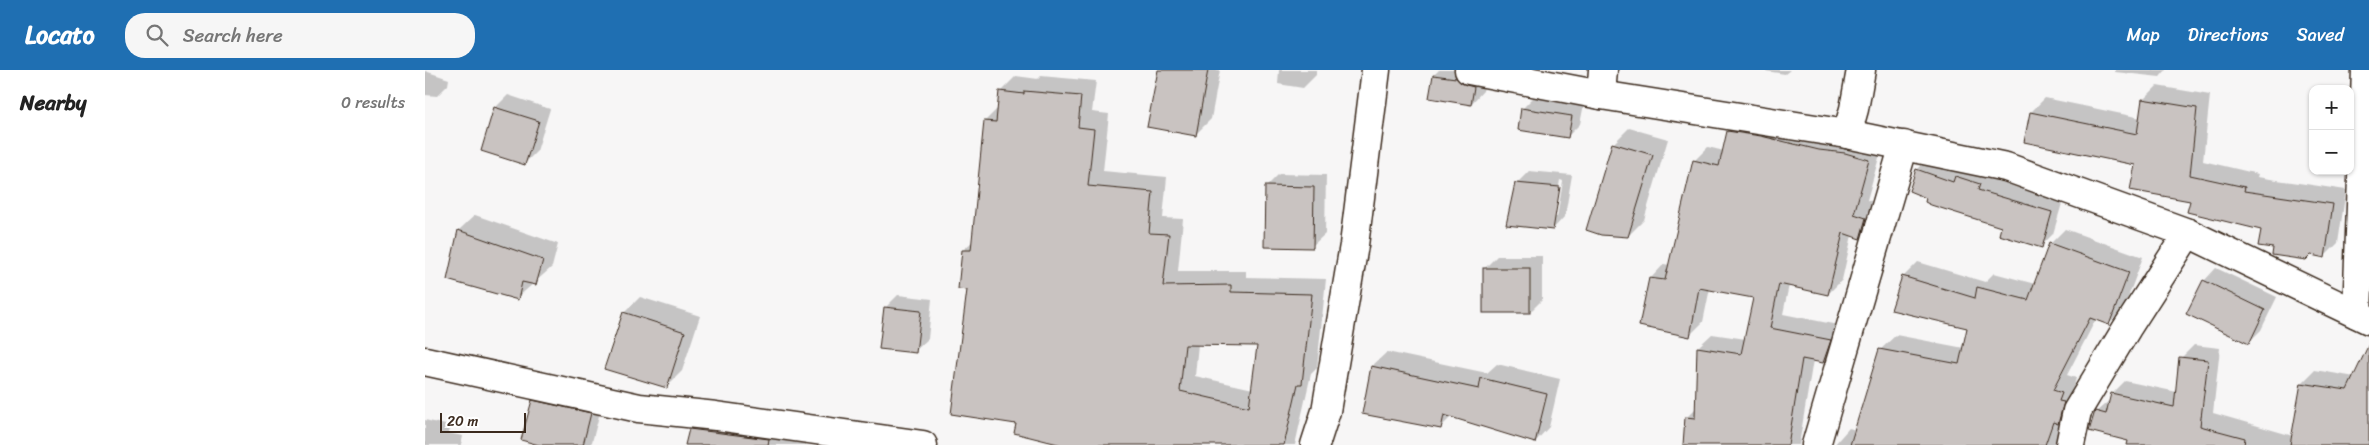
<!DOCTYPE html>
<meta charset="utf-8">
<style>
:root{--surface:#fff;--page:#f6f6f6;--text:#222;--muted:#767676;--line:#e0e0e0;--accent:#1f6fb2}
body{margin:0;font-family:Sriracha,sans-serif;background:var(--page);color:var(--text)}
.controls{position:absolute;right:15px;top:15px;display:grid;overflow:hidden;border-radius:10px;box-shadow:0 1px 4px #0004}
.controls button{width:45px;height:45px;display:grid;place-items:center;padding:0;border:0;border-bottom:1px solid var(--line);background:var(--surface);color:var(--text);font:25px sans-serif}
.scale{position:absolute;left:15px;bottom:12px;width:86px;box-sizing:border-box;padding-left:5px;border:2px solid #3b2a1e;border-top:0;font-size:14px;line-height:18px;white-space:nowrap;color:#3b2a1e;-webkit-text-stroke:4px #fff;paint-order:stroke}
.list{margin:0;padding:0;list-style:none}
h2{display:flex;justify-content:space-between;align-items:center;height:65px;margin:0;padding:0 20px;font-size:21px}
h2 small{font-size:16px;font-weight:400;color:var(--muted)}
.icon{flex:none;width:28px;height:28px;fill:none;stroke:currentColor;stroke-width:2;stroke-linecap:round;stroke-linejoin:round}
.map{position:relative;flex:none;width:1944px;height:375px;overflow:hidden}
header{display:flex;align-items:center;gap:30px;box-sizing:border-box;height:70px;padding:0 25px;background:var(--accent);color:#fff}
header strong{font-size:24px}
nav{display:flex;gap:28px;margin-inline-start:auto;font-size:18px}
.search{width:350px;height:45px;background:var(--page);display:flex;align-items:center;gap:12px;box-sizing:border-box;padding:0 18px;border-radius:20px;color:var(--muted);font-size:19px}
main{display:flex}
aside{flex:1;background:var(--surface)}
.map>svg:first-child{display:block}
.shadow{fill:#0003;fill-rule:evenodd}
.building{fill:#c9c3c1;stroke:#3b2a1e;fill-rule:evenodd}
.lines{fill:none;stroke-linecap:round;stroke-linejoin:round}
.street-casing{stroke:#3b2a1e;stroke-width:31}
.street{stroke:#fff;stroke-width:28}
</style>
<header>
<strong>Locato</strong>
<div class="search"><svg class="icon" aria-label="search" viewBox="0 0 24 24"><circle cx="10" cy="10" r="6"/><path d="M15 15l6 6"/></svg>Search here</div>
<nav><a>Map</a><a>Directions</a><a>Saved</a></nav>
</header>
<main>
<aside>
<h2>Nearby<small>0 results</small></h2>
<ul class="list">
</ul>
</aside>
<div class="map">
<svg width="1944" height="375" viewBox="0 0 1944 375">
<rect width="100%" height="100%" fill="#f7f6f6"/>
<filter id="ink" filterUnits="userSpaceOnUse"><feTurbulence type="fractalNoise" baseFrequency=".02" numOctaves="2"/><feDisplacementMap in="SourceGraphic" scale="10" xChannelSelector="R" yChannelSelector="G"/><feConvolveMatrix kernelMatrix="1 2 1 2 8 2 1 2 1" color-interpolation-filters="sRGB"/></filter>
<g filter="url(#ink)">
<g class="shadow">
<path d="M734,0H795L786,49L771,64Z"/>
<path d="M854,0H891V5L878,18L853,14Z"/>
<path d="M1014,0H1049L1061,5L1058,21L1046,34L1009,5Z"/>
<path d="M1334,0H1365L1360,4Z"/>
<path d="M1690,0H1741L1735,7L1690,2Z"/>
<path d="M0,1L24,9L23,15L12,26L0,25Z"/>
<path d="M591,6L613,9L616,6L671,11L667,42L684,44L678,101L742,107L738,148L758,149L753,201H821V207L901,209L892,298L886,304L870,375H642L592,353L544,219L538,180L548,171L560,51L573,38L575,22ZM773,274L833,275L828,319L770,306Z"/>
<path d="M1732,16L1785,25L1778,91L1833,104L1832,107L1921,120L1913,173L1899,187L1849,177L1837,159L1766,130L1711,94L1600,71L1606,42L1620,28L1716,48L1718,30Z"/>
<path d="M83,25L125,39L112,81L100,93L70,38Z"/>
<path d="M1110,26L1159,34L1155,54L1143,66L1094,59L1098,38Z"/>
<path d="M1317,48L1457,77L1442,130L1454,134L1449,153L1435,167L1427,165L1417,210L1403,224L1364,215L1358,244L1418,256L1412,278L1398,292L1388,290L1374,375H1259L1261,348L1271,338L1273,277L1287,264L1321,269L1329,227L1285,218L1278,252L1264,266L1226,208L1239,194L1245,195L1269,91L1283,77L1299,81L1303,61Z"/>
<path d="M1204,58L1243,69L1219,150L1203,166L1188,74Z"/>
<path d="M1504,88L1566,102L1564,108L1638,130L1628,164L1616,176L1577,157L1503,127L1492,100Z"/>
<path d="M1104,101L1147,105L1140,146L1128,159L1091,114ZM1135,110L1138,111L1132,147H1129Z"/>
<path d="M854,104L901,105L900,164L887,176L841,117Z"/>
<path d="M50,145L133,174L127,197L92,228L34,160Z"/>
<path d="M1640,159L1718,187L1699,238L1684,254L1671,249L1642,305L1651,308L1649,316L1653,317L1639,346L1631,372L1628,375H1409L1424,358L1431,360L1455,280L1471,265L1539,278L1544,257L1478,207L1493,192L1560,212L1569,203L1610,214L1625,174Z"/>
<path d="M1072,186H1117V230L1105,242L1059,199Z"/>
<path d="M1791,198L1852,227L1836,260L1824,272L1779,211Z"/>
<path d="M473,225L507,229L503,269L490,281L460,238Z"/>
<path d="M215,227L275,246L257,301L241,317L199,243Z"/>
<path d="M1769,275L1795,278L1788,343L1868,366L1877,313L1890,300L1930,307L1944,278V375H1703L1704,370L1671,342L1686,329L1687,324L1700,311L1752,322L1756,288Z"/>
<path d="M962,282L1062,303L1072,294L1135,309L1124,357L1110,372L1027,346L1016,357L938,343L947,296Z"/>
<path d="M120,319L178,331L167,372L164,375H119L108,331Z"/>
<path d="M278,347L383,361L381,375H262L265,360Z"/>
<path d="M0,350L25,356L23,363L38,366L36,375H0Z"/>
</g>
<g class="building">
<path d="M733,0H783L771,66L722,57Z"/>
<path d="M1008,5L1031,8L1041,15L1049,17L1046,35L1004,28Z"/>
<path d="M574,21L599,24V21L656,26L653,57L669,59L663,116L728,122L724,163L744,164L738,216L806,215V222L887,224L877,314H873L859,375H637L589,363L591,354L526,344L542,220L533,219L537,180H546L559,51L571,52ZM760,275L832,276L824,337L755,321Z"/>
<path d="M1717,29L1772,38L1765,105L1820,117L1819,121L1908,134L1900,188L1886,185L1881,190L1847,185L1848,178L1833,176L1836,160L1762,142L1765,131L1705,120L1710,95L1599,72L1605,42L1712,64Z"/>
<path d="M69,37L114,51L100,95L56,81Z"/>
<path d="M1096,38L1147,46L1143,68L1093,60Z"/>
<path d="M1302,61L1336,66L1394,80L1420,83L1444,90L1429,144L1441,148L1435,169L1418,163L1403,225L1354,214L1345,258L1406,270L1398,293L1377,289L1363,375H1258L1260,347L1270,348L1272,277L1316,284L1328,228L1274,218L1265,267L1214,256L1224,208L1240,210L1268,90L1294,96Z"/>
<path d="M1187,73L1228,85L1203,167L1176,165L1161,160Z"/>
<path d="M1491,99L1528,112L1530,106L1555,114L1553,120L1627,142L1617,178L1574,165L1576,157L1506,135L1500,132L1501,128L1484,121Z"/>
<path d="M1090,113L1135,117L1128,160L1081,155Z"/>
<path d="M840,116L889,117L888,178L839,177Z"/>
<path d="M33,160L118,190L111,215L97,212L93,230L22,210Z"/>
<path d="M1624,173L1704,202L1684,255L1665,248L1628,320L1637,323L1634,331L1639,332L1633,354L1628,352L1620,375H1425L1454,279L1534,294L1542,258L1466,240L1477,206L1550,228L1552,217L1603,230Z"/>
<rect x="1058" y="198" width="47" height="45"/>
<path d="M1778,210L1840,240L1824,274L1761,244Z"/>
<path d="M459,237L496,241L491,283L454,279Z"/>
<path d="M198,242L260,262L242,318L179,299Z"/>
<path d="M1944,274V375H1865L1876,313L1922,320Z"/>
<path d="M1754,287L1783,290L1775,356L1820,368L1819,375H1702L1703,371L1664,361L1670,341L1681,344L1686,323L1749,337Z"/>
<path d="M946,296L1054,319L1056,308L1122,324L1110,373L1019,345L1016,359L937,344Z"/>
<path d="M107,330L166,343L158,375H114L96,370Z"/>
<path d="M264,359L344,369L343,375H260Z"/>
</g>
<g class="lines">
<defs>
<g id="street">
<path d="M1044,0L1176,25L1422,64L1581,97L1763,163L1944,250"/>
<path d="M1176,25L1178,0"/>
<path d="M1422,64L1429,39L1436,0"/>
<path d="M1932,244L1941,0"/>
<path d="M0,291L214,338L291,346L498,375"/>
<path d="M890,375L901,341L929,175L951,0"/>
<path d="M1391,375L1479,75"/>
<path d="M1645,375L1652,341L1702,258L1763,163"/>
</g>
</defs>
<use href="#street" class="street-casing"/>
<use href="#street" class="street"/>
</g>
</g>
</svg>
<div class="controls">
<button>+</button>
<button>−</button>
</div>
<div class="scale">20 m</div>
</div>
</main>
